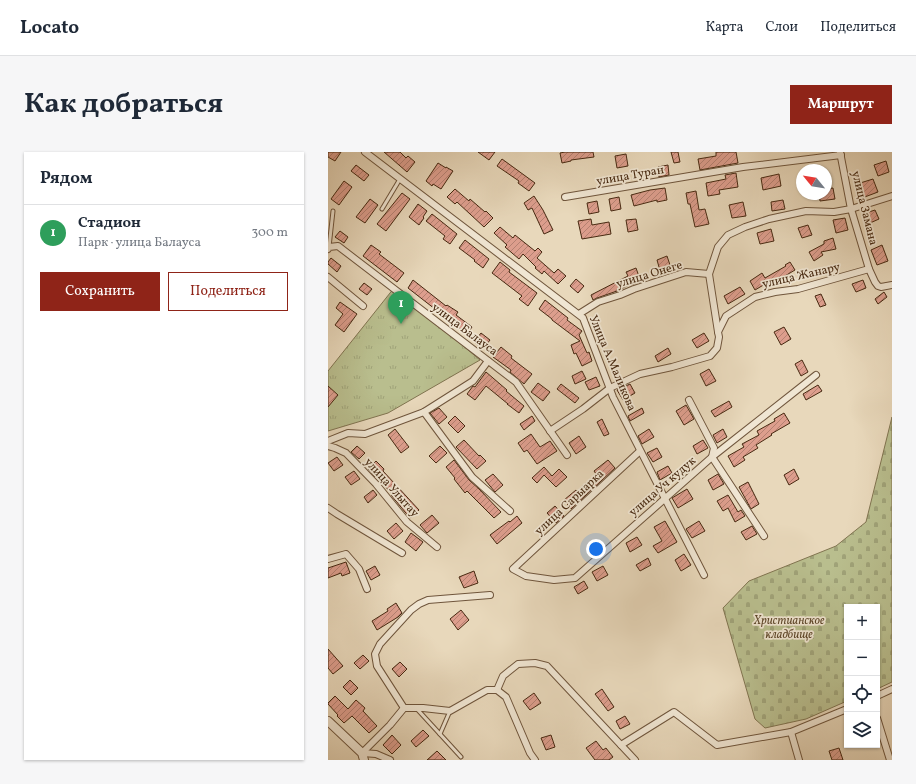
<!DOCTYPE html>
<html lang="ru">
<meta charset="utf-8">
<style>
:root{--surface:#fff;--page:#f6f6f7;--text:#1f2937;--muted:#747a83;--line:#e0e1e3;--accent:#8f2418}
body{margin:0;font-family:Vollkorn,serif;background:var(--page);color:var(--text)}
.controls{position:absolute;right:12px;bottom:12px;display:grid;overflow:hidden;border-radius:0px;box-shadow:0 1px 3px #0004}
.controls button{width:36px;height:36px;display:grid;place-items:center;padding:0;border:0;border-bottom:1px solid var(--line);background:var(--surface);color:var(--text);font:20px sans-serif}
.compass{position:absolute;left:468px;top:12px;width:36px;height:36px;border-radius:50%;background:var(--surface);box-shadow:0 1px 3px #0004;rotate:300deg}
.you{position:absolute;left:268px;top:397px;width:14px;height:14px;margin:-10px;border:3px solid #fff;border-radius:50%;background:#1a73e8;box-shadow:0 0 0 6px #1a73e833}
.badge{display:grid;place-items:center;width:26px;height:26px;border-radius:50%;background:var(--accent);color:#fff;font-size:13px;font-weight:700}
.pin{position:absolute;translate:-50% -33px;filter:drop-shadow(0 1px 2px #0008)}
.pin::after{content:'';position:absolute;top:21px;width:14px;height:12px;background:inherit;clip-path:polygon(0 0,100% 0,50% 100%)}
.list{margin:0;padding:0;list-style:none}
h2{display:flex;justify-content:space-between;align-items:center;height:52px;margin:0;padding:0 16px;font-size:17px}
h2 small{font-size:13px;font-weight:400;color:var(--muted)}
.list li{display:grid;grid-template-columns:26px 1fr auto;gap:12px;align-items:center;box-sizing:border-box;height:56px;padding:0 16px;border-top:1px solid var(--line)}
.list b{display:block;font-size:15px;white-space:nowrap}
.list p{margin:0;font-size:13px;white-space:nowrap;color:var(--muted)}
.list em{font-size:13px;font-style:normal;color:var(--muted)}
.actions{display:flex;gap:8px;padding:12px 16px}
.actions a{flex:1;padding:9px 0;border:1px solid var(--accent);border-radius:0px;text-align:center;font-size:14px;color:var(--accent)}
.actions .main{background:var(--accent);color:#fff}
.icon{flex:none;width:22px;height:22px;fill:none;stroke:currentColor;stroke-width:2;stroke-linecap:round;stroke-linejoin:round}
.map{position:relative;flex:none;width:564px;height:608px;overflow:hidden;border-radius:0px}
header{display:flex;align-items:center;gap:24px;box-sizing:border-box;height:56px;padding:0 20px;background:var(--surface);border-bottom:1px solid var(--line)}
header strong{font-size:19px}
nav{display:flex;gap:22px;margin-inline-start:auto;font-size:14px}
.intro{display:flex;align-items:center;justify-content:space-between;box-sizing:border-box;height:96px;padding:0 24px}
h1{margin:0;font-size:28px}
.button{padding:10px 18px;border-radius:0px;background:var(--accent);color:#fff;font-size:14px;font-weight:700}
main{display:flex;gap:24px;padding:0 24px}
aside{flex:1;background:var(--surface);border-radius:0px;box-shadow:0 1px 3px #0004}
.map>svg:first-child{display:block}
.cemetery{fill:url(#cemetery-stones);stroke:#807450}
.park{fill:url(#park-tufts);stroke:#807450}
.building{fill:url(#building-hatch);stroke:#472911}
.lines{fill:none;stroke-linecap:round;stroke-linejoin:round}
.service-casing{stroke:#6f553c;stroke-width:5}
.minor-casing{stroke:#6f553c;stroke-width:8}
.tertiary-casing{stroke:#6f553c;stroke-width:10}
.service{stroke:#f0e6d3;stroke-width:3}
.minor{stroke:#f0e6d3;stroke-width:6}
.tertiary{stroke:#f0e6d3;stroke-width:8}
.labels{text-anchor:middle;stroke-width:3.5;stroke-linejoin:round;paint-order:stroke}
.street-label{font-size:12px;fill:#472911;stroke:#f0e6d3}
.park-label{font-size:12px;font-style:italic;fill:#5e472a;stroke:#f0e6d3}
</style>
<header>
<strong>Locato</strong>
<nav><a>Карта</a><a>Слои</a><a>Поделиться</a></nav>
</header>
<div class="intro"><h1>Как добраться</h1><a class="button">Маршрут</a></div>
<main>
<aside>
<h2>Рядом<small></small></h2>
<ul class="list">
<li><span class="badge" style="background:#2e9e5b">1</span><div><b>Стадион</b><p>Парк · улица Балауса</p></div><em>300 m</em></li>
</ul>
<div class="actions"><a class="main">Сохранить</a><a>Поделиться</a></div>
</aside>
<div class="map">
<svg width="564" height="608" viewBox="0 0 564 608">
<defs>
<pattern id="cemetery-stones" width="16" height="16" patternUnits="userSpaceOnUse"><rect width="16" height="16" fill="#b9be8e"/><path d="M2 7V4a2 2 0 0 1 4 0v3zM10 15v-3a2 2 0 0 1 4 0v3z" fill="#a0a379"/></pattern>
<pattern id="park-tufts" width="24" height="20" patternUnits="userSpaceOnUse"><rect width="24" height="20" fill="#b9be8e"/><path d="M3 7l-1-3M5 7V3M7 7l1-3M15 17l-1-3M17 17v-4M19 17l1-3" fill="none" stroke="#a0a379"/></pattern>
<pattern id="building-hatch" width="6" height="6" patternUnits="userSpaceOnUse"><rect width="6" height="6" fill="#dd9e8d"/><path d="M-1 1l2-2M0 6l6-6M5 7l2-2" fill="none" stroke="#b58172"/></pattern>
</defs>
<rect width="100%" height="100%" fill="#e8d8bb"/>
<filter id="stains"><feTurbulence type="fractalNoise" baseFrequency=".005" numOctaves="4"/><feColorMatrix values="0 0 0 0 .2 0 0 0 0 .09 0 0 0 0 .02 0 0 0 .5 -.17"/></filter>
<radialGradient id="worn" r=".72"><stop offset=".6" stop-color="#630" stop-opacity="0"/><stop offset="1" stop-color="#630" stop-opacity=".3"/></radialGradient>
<path class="cemetery" d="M564,265V530L549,537V455H519V549L478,567L437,576L427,567L395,456L421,429L508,394L538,370Z"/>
<path class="park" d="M66,136L152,208L60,261L0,279V219Z"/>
<g class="building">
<path d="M0,0H13L7,9L0,5Z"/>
<path d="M56,0H72L78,6L80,4L87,10L79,20Z"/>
<path d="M150,0H167L161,8Z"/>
<path d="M237,0H265L266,5L243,8V9L234,11L232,1Z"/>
<path d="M343,0H350L352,10L346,11Z"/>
<path d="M388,0H408L410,11L372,18L370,7L388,4Z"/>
<path d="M298,2L300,14L289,16L287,4Z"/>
<path d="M174,7L207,31L201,39L190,31L191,29L169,14Z"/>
<path d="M558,9L561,20L550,24L546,13Z"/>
<path d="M110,11L118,16V15L125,19L113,37L105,32L104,34L98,29Z"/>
<path d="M28,13L41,23L36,29L23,19Z"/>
<path d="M340,13L341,23L331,25L330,15Z"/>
<path d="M408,21L410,35L391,38L392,42L380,44L378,31L398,27L397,23Z"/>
<path d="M451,22L453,34L435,38L433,26Z"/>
<path d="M545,27L550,40L534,46L529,32Z"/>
<path d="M16,29L24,35L11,53L3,47Z"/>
<path d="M337,36L339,48L329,50V48L306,54L303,43L322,38Z"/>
<path d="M505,36L507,47L492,49L491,42H498V37Z"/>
<path d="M127,37L141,49L142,47L157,60L158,59L165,66L156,75L129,50L127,52L119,45Z"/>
<path d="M368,39L371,58L377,57L381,72L367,75L362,52H360L358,41Z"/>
<path d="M74,41L82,47L58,79L49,72Z"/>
<path d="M206,44L215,58L225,78L216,82L204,56L200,58L196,51Z"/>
<path d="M291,45L293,57L283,59L281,47Z"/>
<path d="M42,47L50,53L37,71L28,65Z"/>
<path d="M455,48L457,57L444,59L443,50Z"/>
<path d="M269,49L271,60L261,62L259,51Z"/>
<path d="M415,50L418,64L404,66L401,53Z"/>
<path d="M90,52L99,59L95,65L96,66L91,73L81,65Z"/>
<path d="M547,58L551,67L542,71L538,61Z"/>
<path d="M104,62L129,82L122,92L115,87L117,84L98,69Z"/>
<path d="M517,66L520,78L508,81L505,68Z"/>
<path d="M263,67L264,73L281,70L283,82L254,87L250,69Z"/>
<path d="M308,67L310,78L300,80L298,68Z"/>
<path d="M480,73L484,83L474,86L470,76Z"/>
<path d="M172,75L185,86L187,83L207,99L210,96L214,100L209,106L226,121L230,117L238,124L230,132L216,119L214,122L207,116L208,115L195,102L191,107L177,95L179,93L166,81Z"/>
<path d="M443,77L446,89L432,92L429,81Z"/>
<path d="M12,79L20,85L16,91L7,85Z"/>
<path d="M505,86L508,97L493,100L495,103L486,109L481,100L496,92V89Z"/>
<path d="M137,88L161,107L155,116L146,109L147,108L131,96Z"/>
<path d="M43,93L53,100L51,102L76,121L69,130L35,104Z"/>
<path d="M554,93L560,109L549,113L543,98Z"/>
<path d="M339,104L344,119L333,122L329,108Z"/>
<path d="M3,106L13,114L9,120L0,112V110Z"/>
<path d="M172,110L182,118L181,120L209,141L200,154L191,147L194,144L164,121Z"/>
<path d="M462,110L467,118L445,131L444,128L427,138L422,129L434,121L437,126L458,114L457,113Z"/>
<path d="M308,116L313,130L303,133V132L289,139L269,146L265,148L263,143L300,124L298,120Z"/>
<path d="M248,127L256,134L250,141L242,134Z"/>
<path d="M85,128L118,154L119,153L130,160L128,163L144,175L139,182L80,136Z"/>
<path d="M535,128L538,136L528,140L524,132Z"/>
<path d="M36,131L44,137L39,143L31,137Z"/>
<path d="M412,135L417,142L400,152L396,144Z"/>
<path d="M556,140L559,145L550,152L547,147Z"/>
<path d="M493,142L498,153L492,155L487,144Z"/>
<path d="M217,148L240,166L239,168L254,179L251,183L259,201L261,200L264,209L254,214L248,201L246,202L243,193L252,189L224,168V167L211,157Z"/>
<path d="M12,150L29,162L16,180L7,173L15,162L8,156Z"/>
<path d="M456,175L463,187L453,193L446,180Z"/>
<path d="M153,181L162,188L155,197L146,190Z"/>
<path d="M376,181L381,189L369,196L364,188Z"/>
<path d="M173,195L184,204L183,206L204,222L196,232L182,220L183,218L165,205Z"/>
<path d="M340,196L343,202L330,210L327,204Z"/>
<path d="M474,208L480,220L473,224L467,212Z"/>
<path d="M381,217L388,229L378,234L372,222Z"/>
<path d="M254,219L258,227L247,232L244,224Z"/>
<path d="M158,220L179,238L178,239L196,254L191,261L179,252H180L158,234L147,248L139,242L145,234L147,235Z"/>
<path d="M268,225L272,234L261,238L257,230Z"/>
<path d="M210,231L222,240L215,249L203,240Z"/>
<path d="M233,232L251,246L247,251L229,237Z"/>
<path d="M302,232L307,241L295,248L289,238Z"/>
<path d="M490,233L494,239L478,248L475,242Z"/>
<path d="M0,234L10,243L0,255Z"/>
<path d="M401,249L404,255L387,265L383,259Z"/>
<path d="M358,253L366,267L356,273L348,259Z"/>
<path d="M111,256L119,265L111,272L102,261Z"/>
<path d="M314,256L316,261L302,269L300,264Z"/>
<path d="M456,261L462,271L443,282L444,283L428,293L430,296L415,305L417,308L406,315L400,304L416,295L414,292L431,283L429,279L447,269L446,267Z"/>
<path d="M127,264L137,274L130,281L120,271Z"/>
<path d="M204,264L207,269L196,278L192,272Z"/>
<path d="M274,267L281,282L276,284L269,270Z"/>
<path d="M67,277L81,295L73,301L60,283Z"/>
<path d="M321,277L326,285L314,292L310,284Z"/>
<path d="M395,277L399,285L389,291L385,283Z"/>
<path d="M203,282L212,295L222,289L229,299L209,312L199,298L196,300L190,291Z"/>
<path d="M251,284L258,295L248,302L241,291Z"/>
<path d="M136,288L151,304L152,303L158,309L149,317L128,295Z"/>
<path d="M375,288L380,296L369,302L365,294Z"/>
<path d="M29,294L37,301L31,307L23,300Z"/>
<path d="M112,294L119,301L108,311L101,304Z"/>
<path d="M329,296L334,305L325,310L319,301Z"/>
<path d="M9,305L15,313L6,319L0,311Z"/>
<path d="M126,308L141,328L151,337L173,360L166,366L139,339L137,341L126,327L127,326L118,315Z"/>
<path d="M280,308L287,316L243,357L236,348L248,338L249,339L268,322L266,319Z"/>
<path d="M48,309L56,317L55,319L91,358L82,366L63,343L64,342L48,324L47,325L40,317Z"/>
<path d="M340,314L344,321L332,328L329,320Z"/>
<path d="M216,315L224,324L231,317L239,325L228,335L216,323L209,331L204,326Z"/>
<path d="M466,317L471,327L461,333L456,323Z"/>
<path d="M26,319L32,327L23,333L17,325Z"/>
<path d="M165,322L175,333L167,340L157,328Z"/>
<path d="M390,322L396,332L385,338L380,328Z"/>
<path d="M420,330L431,352L423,357L411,335Z"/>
<path d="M359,337L365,347L350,356L344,346Z"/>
<path d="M45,338L49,343L40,351L36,345Z"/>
<path d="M400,343L410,360L413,358L417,364L407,370L400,356L395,359L389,349Z"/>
<path d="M227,354L236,364L228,371L219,361Z"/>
<path d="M104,363L111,371L99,381L92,373Z"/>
<path d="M189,364L194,371L169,392L162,383L181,369L182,370Z"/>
<path d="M337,369L349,390L330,401L325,394L334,389L326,375Z"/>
<path d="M371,369L377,379L364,386L358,377Z"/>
<path d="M68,371L75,379L66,387L59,379Z"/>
<path d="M424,374L429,382L418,388L413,380Z"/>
<path d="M83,381L95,390L88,399L77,390Z"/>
<path d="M309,385L314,393L302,400L298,391Z"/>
<path d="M356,402L363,413L353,419L347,408Z"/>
<path d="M320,406L323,413L312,419L308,413Z"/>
<path d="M18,410L22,421L14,424L13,421L0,426V416Z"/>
<path d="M47,414L52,423L43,428L38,419Z"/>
<path d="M275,414L280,423L269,429L264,420Z"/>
<path d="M146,419L150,431L136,436L131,425Z"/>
<path d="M256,429L260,436L250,442L246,435Z"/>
<path d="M68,451L74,461L70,465L49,478L44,469L60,459L59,457Z"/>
<path d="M133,458L141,468L130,478L122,467Z"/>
<path d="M0,497L15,514L5,522L0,516Z"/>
<path d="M35,503L41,509L32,517L26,511Z"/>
<path d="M72,510L79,517L71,525L64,517Z"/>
<path d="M22,528L30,536L23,543L15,535Z"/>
<path d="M274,537L286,555L280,559L267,542Z"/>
<path d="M206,541L213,551L202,558L195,549Z"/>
<path d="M7,544L20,557L28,548L37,556L35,559L49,574L41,581L24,564L16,571L9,564L10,563L0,552V551Z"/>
<path d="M297,564L302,572L292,577L288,569Z"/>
<path d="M95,578L101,584L88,595L83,589Z"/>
<path d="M64,583L73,593L64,602L55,593Z"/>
<path d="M223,583L227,595L218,598L213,586Z"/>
<path d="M268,589L275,598L278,596L285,605L281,608H267L258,596Z"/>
<path d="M511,596L515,608H504L501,599Z"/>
<path d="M109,599L118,608H99Z"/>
</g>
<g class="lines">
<defs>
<g id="service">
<path d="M54,57L72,27"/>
<path d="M1,95L5,59"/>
<path d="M89,557L133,605"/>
<path d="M112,582L122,559"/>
</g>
<g id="minor">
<path d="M37,0L255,166L285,245L376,423"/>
<path d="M512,0L523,57L541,117L547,130L550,134L553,135L564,133"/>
<path d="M237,45L415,15L513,3"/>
<path d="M0,97L1,95L10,94L188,230L239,303"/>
<path d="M381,122L390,180"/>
<path d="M0,125L35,154"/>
<path d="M251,162L270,150L292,143L306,137L358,120L381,122L390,95L400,83L417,75L441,67L478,59L506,60L523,57L564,44"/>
<path d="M361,248L386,296L384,305L436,384"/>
<path d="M96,260L144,325L182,359"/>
<path d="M222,279L255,257L282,236L312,222L344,215L382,204L389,196L391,185L390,180L398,164L427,145L447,140L470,137L541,117"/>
<path d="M0,289L20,281L37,282L96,260L145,229L160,209"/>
<path d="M0,294L7,296L18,301L48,332L79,370L109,395"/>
<path d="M312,299L185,417L198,424L226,428L247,426L384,305L488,223"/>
<path d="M0,356L9,362L74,401"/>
<path d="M0,407L18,402L31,417L39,437"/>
<path d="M169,538L175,524L190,512L207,511L219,514L307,608"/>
<path d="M549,544L564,537"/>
<path d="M76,556L49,514L47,502L52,492L83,458L91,452L100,448L162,443"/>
<path d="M549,566L562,608"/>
<path d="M463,580L471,608"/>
<path d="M293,593L346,560L389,593L463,580L519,557"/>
<path d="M34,601L62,573L76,556H95L122,559L159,538H169L178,545L202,601L207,608"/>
<path d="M34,601L48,602L62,608"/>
</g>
<path id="tertiary" d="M0,569L34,601L36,608"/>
</defs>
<use href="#service" class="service-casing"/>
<use href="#minor" class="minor-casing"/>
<use href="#tertiary" class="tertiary-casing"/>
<use href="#service" class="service"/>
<use href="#minor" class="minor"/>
<use href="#tertiary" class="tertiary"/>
</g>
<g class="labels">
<g class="street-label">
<text transform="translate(302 23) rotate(-10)" y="4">улица Туран</text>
<text transform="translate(537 56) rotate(76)" y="4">улица Замана</text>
<text transform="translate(321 122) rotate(-17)" y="4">улица Онеге</text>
<text transform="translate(473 123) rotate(-13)" y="4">улица Жанару</text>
<text transform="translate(137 177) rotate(37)" y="4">улица Балауса</text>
<text transform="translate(285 211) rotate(67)" y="4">Улица А.Маликова</text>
<text transform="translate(334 334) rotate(-41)" y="4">улица Уч кудук</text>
<text transform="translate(64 335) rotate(48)" y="4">улица Улытау</text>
<text transform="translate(241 350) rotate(-43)" y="4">улица Сарыарка</text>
</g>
<g class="park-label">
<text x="461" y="472">Христианское<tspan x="461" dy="14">кладбище</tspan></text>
</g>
</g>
<rect width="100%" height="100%" filter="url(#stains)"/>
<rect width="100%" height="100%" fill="url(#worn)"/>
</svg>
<div class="controls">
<button>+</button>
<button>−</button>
<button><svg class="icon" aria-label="locate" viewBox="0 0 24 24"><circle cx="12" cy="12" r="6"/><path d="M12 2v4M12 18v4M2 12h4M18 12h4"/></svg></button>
<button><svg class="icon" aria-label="layers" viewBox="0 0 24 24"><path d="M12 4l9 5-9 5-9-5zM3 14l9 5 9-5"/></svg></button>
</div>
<svg class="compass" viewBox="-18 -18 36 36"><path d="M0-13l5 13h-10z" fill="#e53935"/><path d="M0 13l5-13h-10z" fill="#747a83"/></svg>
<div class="you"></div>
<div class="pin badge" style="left:73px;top:172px;background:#2e9e5b">1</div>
</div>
</main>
